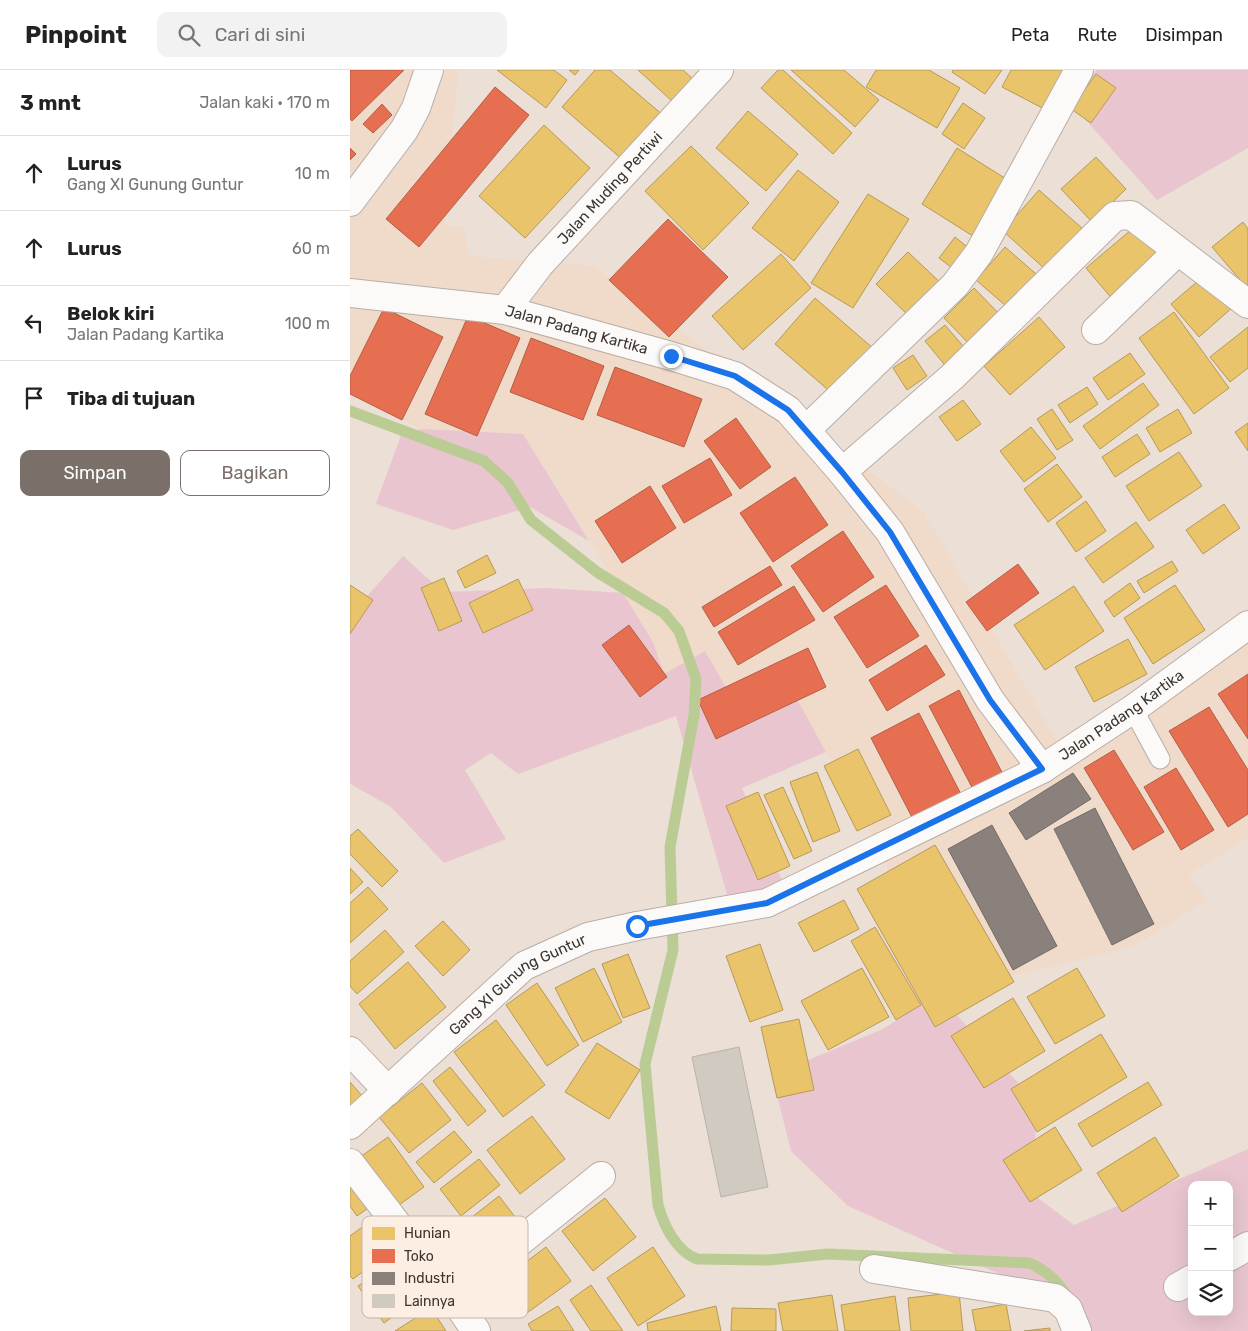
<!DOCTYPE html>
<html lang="id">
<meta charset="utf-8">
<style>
:root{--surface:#fff;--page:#f2f2f2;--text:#222;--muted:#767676;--line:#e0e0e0;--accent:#7b7069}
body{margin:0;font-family:Rubik,sans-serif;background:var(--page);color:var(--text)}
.controls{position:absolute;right:15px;bottom:15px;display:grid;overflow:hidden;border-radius:10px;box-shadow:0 5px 20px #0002}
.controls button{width:45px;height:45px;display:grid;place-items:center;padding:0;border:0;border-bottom:1px solid var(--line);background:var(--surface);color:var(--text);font:25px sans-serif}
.stop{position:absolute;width:15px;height:15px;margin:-11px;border:4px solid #1a73e8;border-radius:50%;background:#fff}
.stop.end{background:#1a73e8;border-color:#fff;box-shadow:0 1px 5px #0008}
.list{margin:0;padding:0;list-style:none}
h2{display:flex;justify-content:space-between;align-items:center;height:65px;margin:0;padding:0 20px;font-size:21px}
h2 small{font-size:16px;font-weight:400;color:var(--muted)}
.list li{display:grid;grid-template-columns:32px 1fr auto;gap:15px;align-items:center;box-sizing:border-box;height:75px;padding:0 20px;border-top:1px solid var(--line)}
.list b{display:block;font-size:19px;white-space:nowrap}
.list p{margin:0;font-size:16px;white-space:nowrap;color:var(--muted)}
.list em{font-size:16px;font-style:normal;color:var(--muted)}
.actions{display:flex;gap:10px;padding:15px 20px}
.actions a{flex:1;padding:11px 0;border:1px solid var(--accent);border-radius:10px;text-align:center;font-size:18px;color:var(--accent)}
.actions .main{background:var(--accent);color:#fff}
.icon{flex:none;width:28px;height:28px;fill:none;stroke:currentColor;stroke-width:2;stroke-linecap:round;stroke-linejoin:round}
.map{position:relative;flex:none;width:898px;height:1261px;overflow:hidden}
header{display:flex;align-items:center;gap:30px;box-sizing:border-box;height:70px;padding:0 25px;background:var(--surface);border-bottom:1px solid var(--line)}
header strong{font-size:24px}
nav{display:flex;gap:28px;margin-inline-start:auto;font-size:18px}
.search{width:350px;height:45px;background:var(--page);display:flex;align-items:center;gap:12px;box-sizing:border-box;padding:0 18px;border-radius:10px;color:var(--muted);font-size:19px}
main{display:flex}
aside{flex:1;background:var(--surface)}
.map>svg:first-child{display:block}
.built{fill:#f0dac9}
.green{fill:#e9c6cf;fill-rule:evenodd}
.homes{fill:#e9c46a;stroke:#b69958}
.shops{fill:#e76f51;stroke:#b45e46}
.industry{fill:#8a817c;stroke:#736a65}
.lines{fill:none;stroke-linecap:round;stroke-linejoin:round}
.stream{stroke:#bacc94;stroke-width:11}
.building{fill:#d0cac1;stroke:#bab2a9}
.lane-casing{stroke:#b8aea6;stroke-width:21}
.street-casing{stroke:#b8aea6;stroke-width:30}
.lane{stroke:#fcfaf9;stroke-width:19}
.street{stroke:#fcfaf9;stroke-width:28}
.route{stroke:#1a73e8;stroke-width:6}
.labels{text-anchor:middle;stroke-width:5;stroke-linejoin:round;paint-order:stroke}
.street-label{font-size:15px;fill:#3e352e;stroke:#fceee3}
.key{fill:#fceee3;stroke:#c3b6ad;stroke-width:1}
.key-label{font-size:14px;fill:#3e352e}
</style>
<header>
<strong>Pinpoint</strong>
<div class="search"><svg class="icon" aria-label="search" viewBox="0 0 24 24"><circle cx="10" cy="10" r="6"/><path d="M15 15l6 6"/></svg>Cari di sini</div>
<nav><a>Peta</a><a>Rute</a><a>Disimpan</a></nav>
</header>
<main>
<aside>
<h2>3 mnt<small>Jalan kaki · 170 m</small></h2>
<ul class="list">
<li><svg class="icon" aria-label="ahead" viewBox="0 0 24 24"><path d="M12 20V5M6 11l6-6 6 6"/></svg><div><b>Lurus</b><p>Gang XI Gunung Guntur</p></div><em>10 m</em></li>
<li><svg class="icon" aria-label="ahead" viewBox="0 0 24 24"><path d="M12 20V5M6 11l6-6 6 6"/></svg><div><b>Lurus</b></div><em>60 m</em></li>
<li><svg class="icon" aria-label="left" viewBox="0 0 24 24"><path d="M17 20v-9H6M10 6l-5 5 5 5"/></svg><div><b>Belok kiri</b><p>Jalan Padang Kartika</p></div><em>100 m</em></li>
<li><svg class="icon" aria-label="arrive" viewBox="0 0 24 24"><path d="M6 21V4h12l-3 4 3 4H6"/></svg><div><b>Tiba di tujuan</b></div></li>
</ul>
<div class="actions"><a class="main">Simpan</a><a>Bagikan</a></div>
</aside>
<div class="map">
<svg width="898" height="1261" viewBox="0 0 898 1261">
<rect width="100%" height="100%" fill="#ecdfd6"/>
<path class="built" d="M0,0H108L95,155L114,157L118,186L244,196L573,441L716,687L857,604L898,572V767L839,805L856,830L783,877L588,924L531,781L447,629L398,655L355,581L314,604L303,572L173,364L71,359L0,322Z"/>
<g class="green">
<path d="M747,0H898V78L807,130L717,29Z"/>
<path d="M71,359L173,364L239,471L180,437L103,460L26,434L51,365Z"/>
<path d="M53,486L93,522L197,518L273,523L303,572L314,604L355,581L398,655L447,629L476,682L392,718L434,815L380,835L326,646L168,704L141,683L115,700L156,769L94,793L41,737L2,715L0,713V545Z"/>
<path d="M588,924L688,1035L680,1122L724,1155L898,1079V1261H727L658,1208L498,1136L441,1081L422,1005L533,959ZM842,1115H879V1242H842Z"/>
</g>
<g class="homes">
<path d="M147,0H204L217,10L196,38Z"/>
<path d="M219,0H229L225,5Z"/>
<path d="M245,0H260L314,46L274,91L212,37Z"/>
<path d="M288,0H333L344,10L323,32Z"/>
<path d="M428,0H433L502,63L483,84L411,18Z"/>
<path d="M441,0H494L529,30L505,57Z"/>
<path d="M526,0H579L610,18L587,58L516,17Z"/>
<path d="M603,0H652L635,24L602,2Z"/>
<path d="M661,0H722L700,42L652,17Z"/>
<path d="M746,4L766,18L741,53L721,39Z"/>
<path d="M613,33L635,48L614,79L592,64Z"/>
<path d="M398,41L448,84L416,121L366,78Z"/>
<path d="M194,55L240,98L175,168L129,126Z"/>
<path d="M341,76L399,133L353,180L295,121Z"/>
<path d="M607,78L661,112L626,168L572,134Z"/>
<path d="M746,87L776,119L742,152L711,119Z"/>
<path d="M448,100L489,132L444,191L402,158Z"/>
<path d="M689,120L733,159L696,200L653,161Z"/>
<path d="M518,124L559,149L503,238L461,213Z"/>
<path d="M893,152L898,159V216L896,217L862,177Z"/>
<path d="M788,154L815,187L764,231L736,198Z"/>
<path d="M605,167L626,184L610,204L589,188Z"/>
<path d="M655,177L693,210L664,243L626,210Z"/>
<path d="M558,182L595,217L563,250L526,214Z"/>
<path d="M431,184L461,218L393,280L362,246Z"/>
<path d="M855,205L883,237L849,267L821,234Z"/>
<path d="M624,218L655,250L624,279L594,248Z"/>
<path d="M465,228L524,279L484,325L425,274Z"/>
<path d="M824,242L879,318L844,344L789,268Z"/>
<path d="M689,247L715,277L660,325L634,296Z"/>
<path d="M595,255L619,283L599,300L575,271Z"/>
<path d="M898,257V298L880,312L860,287Z"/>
<path d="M780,283L795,304L758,330L743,308Z"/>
<path d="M563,285L577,306L557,320L543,298Z"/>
<path d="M793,313L809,335L750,379L733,356Z"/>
<path d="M737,317L748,334L720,353L708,335Z"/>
<path d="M613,330L631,354L607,371L589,347Z"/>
<path d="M702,339L723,370L707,380L687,349Z"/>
<path d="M828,339L842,363L810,382L796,358Z"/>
<path d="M898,353V381L885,362Z"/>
<path d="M681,357L706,388L674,412L650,381Z"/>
<path d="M787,364L800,384L765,407L752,387Z"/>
<path d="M829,382L852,416L799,451L776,416Z"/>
<path d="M707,394L732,427L698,452L674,419Z"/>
<path d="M736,431L756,461L726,482L706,453Z"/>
<path d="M874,434L890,458L853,484L836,460Z"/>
<path d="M786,452L804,477L753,513L735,488Z"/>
<path d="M137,485L146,503L115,518L107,501Z"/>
<path d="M822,491L828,501L794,523L787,511Z"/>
<path d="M94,508L112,551L89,561L71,518Z"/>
<path d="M168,509L183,540L133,563L119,533Z"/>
<path d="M780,513L790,528L764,547L754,532Z"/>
<path d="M0,515L23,530L0,564Z"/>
<path d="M825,515L855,560L803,594L774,548Z"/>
<path d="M724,516L754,561L695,600L664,555Z"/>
<path d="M778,569L797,604L744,632L725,597Z"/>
<path d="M508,679L541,745L507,761L474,696Z"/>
<path d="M467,702L490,761L463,772L440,712Z"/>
<path d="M433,717L462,781L444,789L414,725Z"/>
<path d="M408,722L440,796L408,810L376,736Z"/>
<path d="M8,759L48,801L32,817L0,784V766Z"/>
<path d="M585,775L664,912L585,957L507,819Z"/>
<path d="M0,798L13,812L0,824Z"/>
<path d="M18,817L38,839L0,873V833Z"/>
<path d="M494,830L509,859L464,882L448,853Z"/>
<path d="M93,851L120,880L93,906L65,876Z"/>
<path d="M525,857L571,935L546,950L501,871Z"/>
<path d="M35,860L54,882L7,924L0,916V891Z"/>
<path d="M410,874L433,940L400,952L376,886Z"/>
<path d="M278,884L300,938L273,948L252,894Z"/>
<path d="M58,892L96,937L45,979L9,934Z"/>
<path d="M244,898L272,952L233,972L205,918Z"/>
<path d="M512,898L539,947L478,980L451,931Z"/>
<path d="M727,898L755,946L705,974L677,927Z"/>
<path d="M187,913L229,975L197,996L156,935Z"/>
<path d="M663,928L695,981L634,1018L601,966Z"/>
<path d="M449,949L464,1020L427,1028L411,957Z"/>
<path d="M146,950L195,1015L153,1047L104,982Z"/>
<path d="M751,964L777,1007L687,1062L661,1019Z"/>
<path d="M247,973L290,1000L259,1049L215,1022Z"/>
<path d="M100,997L136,1041L118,1056L83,1011Z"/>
<path d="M0,1012L14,1028L0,1041Z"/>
<path d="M798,1012L812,1035L742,1077L728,1054Z"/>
<path d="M72,1013L101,1050L59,1083L29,1047Z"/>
<path d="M182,1046L215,1089L170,1124L137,1080Z"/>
<path d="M705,1057L732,1100L680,1132L653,1090Z"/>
<path d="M104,1061L122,1082L84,1113L66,1092Z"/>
<path d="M38,1067L74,1117L42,1140L6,1090Z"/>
<path d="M805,1067L829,1106L772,1142L747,1103Z"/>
<path d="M129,1089L150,1115L111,1146L90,1119Z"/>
<path d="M0,1114L17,1139L7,1146L0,1136Z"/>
<path d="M149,1126L172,1156L135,1183L113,1154Z"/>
<path d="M255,1128L286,1167L243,1201L212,1161Z"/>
<path d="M22,1150L43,1180L3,1209L0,1206V1166Z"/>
<path d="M196,1177L221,1211L177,1243L152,1210Z"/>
<path d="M303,1177L335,1226L288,1256L257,1208Z"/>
<path d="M42,1192L68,1228L34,1253L8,1216Z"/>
<path d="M241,1215L273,1261H241L220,1230Z"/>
<path d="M609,1222L613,1261H561L558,1228Z"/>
<path d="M482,1225L488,1261H433L428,1233Z"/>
<path d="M545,1226L550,1261H495L491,1235Z"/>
<path d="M656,1234L661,1261H626L622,1240Z"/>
<path d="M208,1236L224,1261H182L178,1254Z"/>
<path d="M366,1236L371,1261H298L297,1253Z"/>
<path d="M81,1238L96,1261H45Z"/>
<path d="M382,1238L426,1239V1261H381Z"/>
<path d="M700,1258V1261H674Z"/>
</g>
<g class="shops">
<path d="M0,0H54L2,51L0,49Z"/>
<path d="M145,17L179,45L69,177L36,149Z"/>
<path d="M32,34L42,45L23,63L13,54Z"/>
<path d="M0,78L6,84L0,90Z"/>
<path d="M318,149L378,207L319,267L259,210Z"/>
<path d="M34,238L93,267L52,350L0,324V306Z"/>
<path d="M118,246L170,268L127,366L75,344Z"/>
<path d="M181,268L254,296L233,350L160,322Z"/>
<path d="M265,297L352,329L334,377L247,345Z"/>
<path d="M386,348L421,397L390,419L354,371Z"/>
<path d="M360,388L382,425L334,453L312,416Z"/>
<path d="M445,407L478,455L423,492L390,443Z"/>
<path d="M300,416L326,458L272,493L245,451Z"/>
<path d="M493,461L524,507L473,542L441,496Z"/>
<path d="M668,494L689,523L637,561L616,532Z"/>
<path d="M420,496L432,515L364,557L352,537Z"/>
<path d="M536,515L569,566L517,598L484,547Z"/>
<path d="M444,516L465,550L388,595L368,562Z"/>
<path d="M279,555L317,607L290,627L252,575Z"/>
<path d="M576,575L595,605L537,641L519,610Z"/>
<path d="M458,578L476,617L366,669L348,630Z"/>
<path d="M898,604V669L868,624Z"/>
<path d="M609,620L655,708L625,723L579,636Z"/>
<path d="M859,637L898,700V744L878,757L819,661Z"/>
<path d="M569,643L614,730L566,755L521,668Z"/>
<path d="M764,680L814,762L783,780L734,698Z"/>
<path d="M826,698L864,760L831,780L794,717Z"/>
</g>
<g class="industry">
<path d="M723,703L741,729L676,770L659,743Z"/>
<path d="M745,738L804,854L762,875L704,759Z"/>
<path d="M642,755L707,876L663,900L598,779Z"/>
</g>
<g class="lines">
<path class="stream" d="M0,341L134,391L158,413L181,450L247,502L314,543L329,561L346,609L344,645L320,777L323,880L295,994L308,1135C314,1156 326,1181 347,1189L419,1190L478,1184L679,1193C696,1200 709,1212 718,1228"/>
</g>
<path class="building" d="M389,977L418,1117L371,1127L342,987Z"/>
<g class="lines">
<defs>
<path id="lane" d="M783,639L810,689"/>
<g id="street">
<path d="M0,132L54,60L66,38L79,0"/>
<path id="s1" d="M0,223L155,240L321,286L385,306L438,340L492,402L540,462L640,630L692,699L783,639L898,555"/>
<path id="s2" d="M155,240L190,194L369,0"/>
<path d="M746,260L828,181"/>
<path d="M456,360L605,215L629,183L729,0"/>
<path d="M492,402L602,307L765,146L781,145L898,234"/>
<path d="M0,981L38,1021"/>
<path id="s3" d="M0,1055L174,896L238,867L287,856L417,833L692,699"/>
<path d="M0,1093L102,1226L126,1261"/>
<path d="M879,1187L898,1176"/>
<path d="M524,1199L705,1228L718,1239L727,1261"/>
<path d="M828,1217L842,1209"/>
<path d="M102,1226L251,1106"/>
</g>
</defs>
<use href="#lane" class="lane-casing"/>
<use href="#street" class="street-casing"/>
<use href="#lane" class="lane"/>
<use href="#street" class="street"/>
</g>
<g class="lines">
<path class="route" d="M287,856L417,833L692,699L640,630L540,462L492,402L438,340L385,306L321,286"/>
</g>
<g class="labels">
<g class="street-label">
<text dy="5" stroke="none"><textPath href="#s2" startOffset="161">Jalan Muding Pertiwi</textPath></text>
<text dy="5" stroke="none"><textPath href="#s1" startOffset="230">Jalan Padang Kartika</textPath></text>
<text dy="5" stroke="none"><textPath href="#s1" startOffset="995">Jalan Padang Kartika</textPath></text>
<text dy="5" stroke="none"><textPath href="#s3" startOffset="220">Gang XI Gunung Guntur</textPath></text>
</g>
</g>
<rect x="12" y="1146" width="166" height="102" rx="8" class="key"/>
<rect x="22" y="1157" width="23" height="13" fill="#e9c46a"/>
<rect x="22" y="1179" width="23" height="14" fill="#e76f51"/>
<rect x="22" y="1202" width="23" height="13" fill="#8a817c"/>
<rect x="22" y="1224" width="23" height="14" fill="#d0cac1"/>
<g class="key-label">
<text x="54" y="1168">Hunian</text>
<text x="54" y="1191">Toko</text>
<text x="54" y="1213">Industri</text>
<text x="54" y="1236">Lainnya</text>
</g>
</svg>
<div class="controls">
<button>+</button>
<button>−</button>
<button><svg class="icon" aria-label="layers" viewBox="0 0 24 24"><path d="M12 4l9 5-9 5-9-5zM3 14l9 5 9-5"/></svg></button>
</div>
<div class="stop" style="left:287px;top:856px"></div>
<div class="stop end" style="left:321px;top:286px"></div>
</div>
</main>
